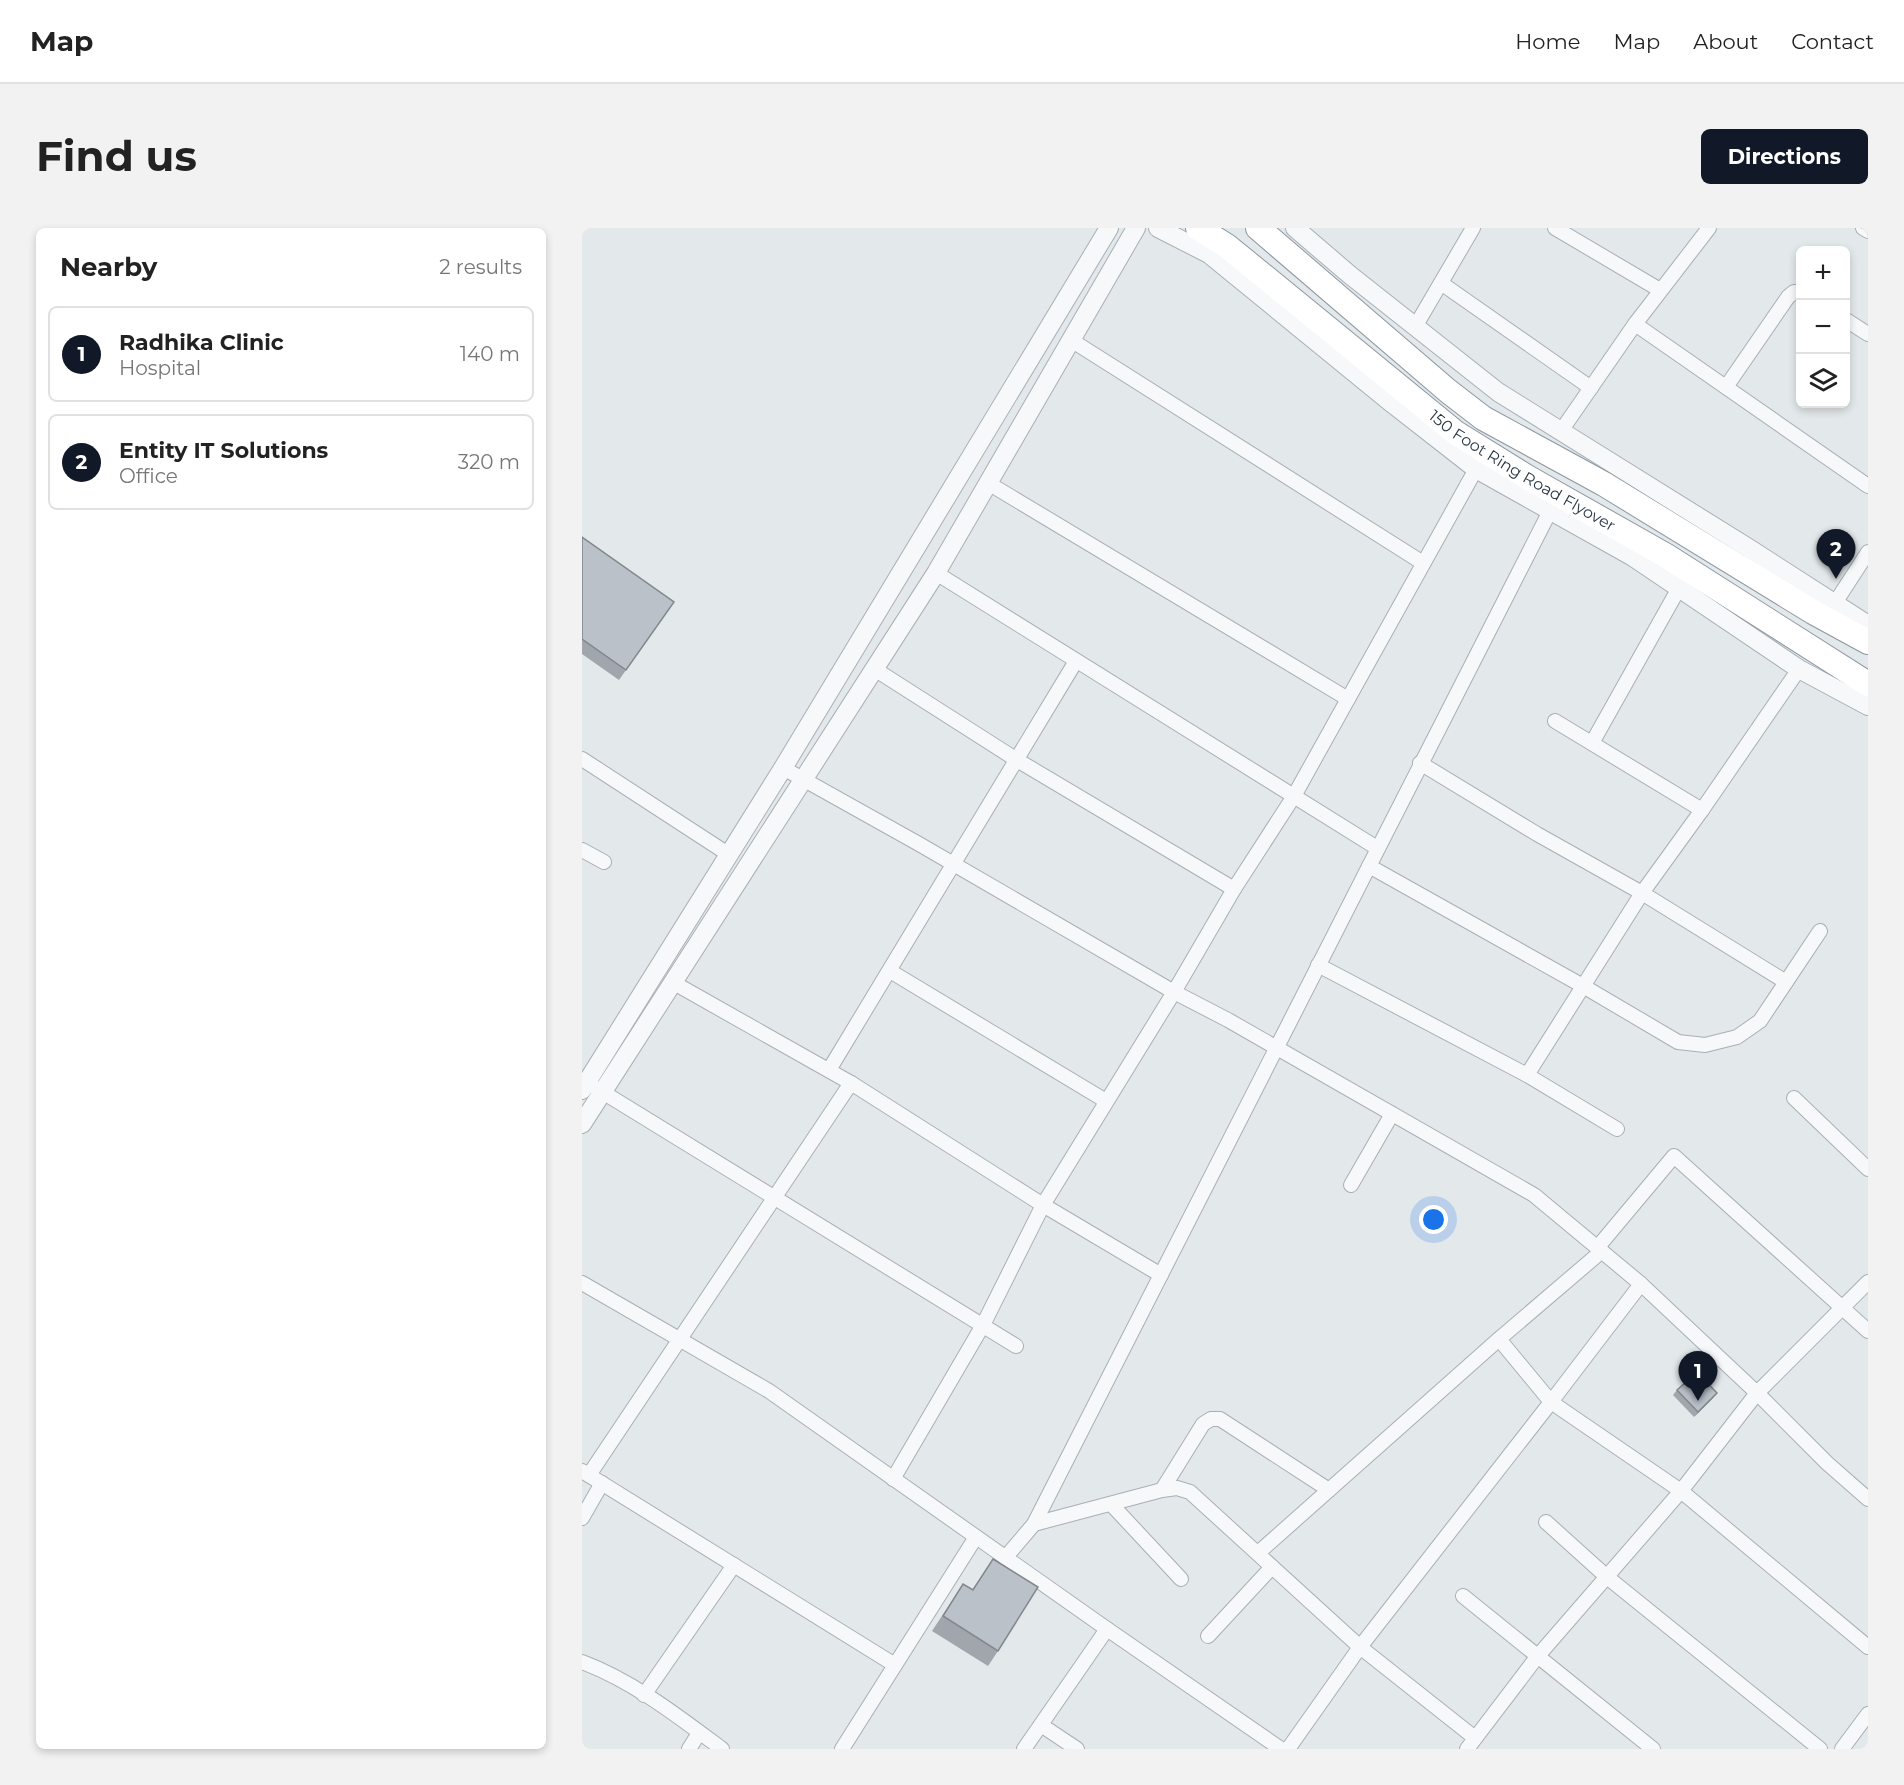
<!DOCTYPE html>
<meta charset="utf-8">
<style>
:root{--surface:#fff;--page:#f2f2f2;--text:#222;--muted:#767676;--line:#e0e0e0;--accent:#111827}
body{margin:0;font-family:Montserrat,sans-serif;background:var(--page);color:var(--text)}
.controls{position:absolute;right:18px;top:18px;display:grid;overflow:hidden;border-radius:9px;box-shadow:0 3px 9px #0003}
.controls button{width:54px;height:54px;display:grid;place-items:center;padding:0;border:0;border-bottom:2px solid var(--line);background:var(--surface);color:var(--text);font:30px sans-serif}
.you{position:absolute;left:852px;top:992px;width:21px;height:21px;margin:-15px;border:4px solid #fff;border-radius:50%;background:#1a73e8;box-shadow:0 0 0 9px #1a73e833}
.badge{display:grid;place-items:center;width:39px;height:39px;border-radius:50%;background:var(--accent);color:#fff;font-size:20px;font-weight:700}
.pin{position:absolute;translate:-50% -50px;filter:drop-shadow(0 2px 3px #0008)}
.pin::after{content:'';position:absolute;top:32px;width:21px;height:18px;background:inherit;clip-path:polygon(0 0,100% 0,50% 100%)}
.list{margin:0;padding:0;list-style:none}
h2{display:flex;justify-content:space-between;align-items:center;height:78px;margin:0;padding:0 24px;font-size:26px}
h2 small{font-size:20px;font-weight:400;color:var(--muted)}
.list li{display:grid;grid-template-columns:39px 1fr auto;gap:18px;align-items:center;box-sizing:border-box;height:96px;margin:0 12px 12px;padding:0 12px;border:2px solid var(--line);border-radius:9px}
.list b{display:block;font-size:22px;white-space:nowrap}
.list p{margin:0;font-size:20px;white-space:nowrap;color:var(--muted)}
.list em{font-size:20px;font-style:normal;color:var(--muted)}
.icon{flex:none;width:33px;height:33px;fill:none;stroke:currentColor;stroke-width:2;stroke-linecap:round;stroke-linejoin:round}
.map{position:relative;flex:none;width:1286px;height:1521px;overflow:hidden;border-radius:9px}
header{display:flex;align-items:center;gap:36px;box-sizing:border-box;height:84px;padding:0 30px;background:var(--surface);border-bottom:2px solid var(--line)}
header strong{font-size:28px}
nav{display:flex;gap:33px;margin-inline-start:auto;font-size:21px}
.intro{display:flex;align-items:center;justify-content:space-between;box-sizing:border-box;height:144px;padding:0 36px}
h1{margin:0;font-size:42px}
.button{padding:15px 27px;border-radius:9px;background:var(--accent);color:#fff;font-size:21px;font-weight:700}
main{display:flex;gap:36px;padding:0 36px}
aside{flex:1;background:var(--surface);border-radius:9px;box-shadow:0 3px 9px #0003}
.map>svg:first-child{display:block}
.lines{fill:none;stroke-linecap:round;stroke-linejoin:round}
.minor-casing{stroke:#a8afb6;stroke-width:16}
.tertiary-casing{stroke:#a8afb6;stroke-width:20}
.trunk-casing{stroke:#8b97a2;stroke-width:26}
.minor{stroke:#f6f8f9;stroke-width:14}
.tertiary{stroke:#f6f8f9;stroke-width:18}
.trunk{stroke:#fff;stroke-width:24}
.wall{fill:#a1a6ad}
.shaded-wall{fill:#83878d}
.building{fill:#bbc1c9;stroke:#83878d;stroke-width:1.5}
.labels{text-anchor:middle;stroke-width:6;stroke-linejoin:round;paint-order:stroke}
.street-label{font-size:16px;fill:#2b3744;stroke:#f3f6f8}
</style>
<header>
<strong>Map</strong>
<nav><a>Home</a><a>Map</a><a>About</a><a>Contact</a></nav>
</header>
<div class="intro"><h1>Find us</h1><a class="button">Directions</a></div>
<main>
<aside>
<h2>Nearby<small>2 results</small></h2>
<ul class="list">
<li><span class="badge">1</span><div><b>Radhika Clinic</b><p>Hospital</p></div><em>140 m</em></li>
<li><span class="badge">2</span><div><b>Entity IT Solutions</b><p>Office</p></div><em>320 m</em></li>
</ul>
</aside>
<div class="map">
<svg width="1286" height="1521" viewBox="0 0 1286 1521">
<rect width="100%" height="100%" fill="#e3e8eb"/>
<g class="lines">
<defs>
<g id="minor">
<path d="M973,0L1078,62"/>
<path d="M1281,0L1286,3"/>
<path d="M859,55L1009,160"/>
<path d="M1264,92L1286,106"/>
<path d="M1053,96L1286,258"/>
<path d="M833,99L891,0"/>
<path d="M489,112L841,335"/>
<path d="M1144,159L1206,69L1212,64L1218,65"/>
<path d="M979,203L1053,96L1127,0"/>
<path d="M406,255L766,471"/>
<path d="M354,345L795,620"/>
<path d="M1253,375L1286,324"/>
<path d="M294,442L435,532L652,661"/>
<path d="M973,493L1120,582"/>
<path d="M1010,515L1097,360"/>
<path d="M0,531L146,626"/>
<path d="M201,540L337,616L592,764L646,792L952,967L1059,1056L1175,1165L1245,1235L1286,1271"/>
<path d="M0,622L22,634"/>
<path d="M787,638L1001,758L1096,814L1123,817L1155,809L1178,793L1238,703"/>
<path d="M736,737L945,847L1060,665L955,606L838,535"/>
<path d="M308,743L524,873"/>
<path d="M1204,754L1060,665L1120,582L1217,441"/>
<path d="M92,755L269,855L461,977L579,1047"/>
<path d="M247,842L494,433"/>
<path d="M945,847L1035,901"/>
<path d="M14,860L434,1118"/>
<path d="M1212,870L1286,941"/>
<path d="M769,957L810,886"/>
<path d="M1015,1020L1092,928L1286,1103"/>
<path d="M0,1055L187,1163L525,1401L699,1521"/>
<path d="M1059,1056L969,1174L1099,1263L1286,1419"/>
<path d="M917,1111L1020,1023"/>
<path d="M0,1243L313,1437"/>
<path d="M7,1247L269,855"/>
<path d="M311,1251L401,1097L461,977L592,764L652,661L712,568L894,241"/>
<path d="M580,1262L621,1196L629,1191H638L747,1262"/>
<path d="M529,1276L599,1351"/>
<path d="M0,1290L20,1255"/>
<path d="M964,1294L1025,1349L1238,1521"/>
<path d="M452,1296L968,283"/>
<path d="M676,1325L917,1111L969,1174L778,1419L706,1521"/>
<path d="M423,1330L452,1296L580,1262L595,1260L608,1264L778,1419L893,1510"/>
<path d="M881,1368L1071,1521"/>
<path d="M626,1408L690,1339"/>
<path d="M0,1434C51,1453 97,1489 140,1521"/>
<path d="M62,1467L152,1337"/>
<path d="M459,1497L495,1521"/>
<path d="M107,1521L117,1505"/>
<path d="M260,1521L394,1309"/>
<path d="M442,1521L525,1401"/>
<path d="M885,1521L955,1429L1099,1263L1175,1165L1286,1054"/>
<path d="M1260,1521L1286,1486"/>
</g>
<g id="tertiary">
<path d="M576,0L627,26L807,173L894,241L1051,329L1217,441L1286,478"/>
<path d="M713,0L768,47L916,164L1168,321L1286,397"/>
<path d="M0,862L201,540L527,0"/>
<path d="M0,896L354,345L554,0"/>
</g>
<g id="trunk">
<path id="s1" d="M616,0L645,18L874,205L945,249L1083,327L1286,456"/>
<path d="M676,0L866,163L901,190L1022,256L1231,384L1286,414"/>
</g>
</defs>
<use href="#minor" class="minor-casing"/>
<use href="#tertiary" class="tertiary-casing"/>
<use href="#trunk" class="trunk-casing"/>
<use href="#minor" class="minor"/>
<use href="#tertiary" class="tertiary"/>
<use href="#trunk" class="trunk"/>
</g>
<g class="wall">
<path d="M0,309L92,374L37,452L0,426Z"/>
<path d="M1095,1162L1131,1170L1112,1189L1091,1167Z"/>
<path d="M411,1331L416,1423L406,1438L350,1403L381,1356L390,1362Z"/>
</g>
<path class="shaded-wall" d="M1135,1165L1131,1170L1112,1189L1116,1184Z"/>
<g class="building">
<path d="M0,309L92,374L44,442L0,411Z"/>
<path d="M1115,1144L1135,1165L1116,1184L1095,1162Z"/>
<path d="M411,1331L456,1359L416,1423L361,1388L381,1356L391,1362Z"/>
</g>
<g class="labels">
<g class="street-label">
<text dy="6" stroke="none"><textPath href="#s1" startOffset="406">150 Foot Ring Road Flyover</textPath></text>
</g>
</g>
</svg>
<div class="controls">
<button>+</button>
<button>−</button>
<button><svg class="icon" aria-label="layers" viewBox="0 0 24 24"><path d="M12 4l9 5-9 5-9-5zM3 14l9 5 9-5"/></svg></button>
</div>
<div class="you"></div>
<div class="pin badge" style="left:1116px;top:1173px">1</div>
<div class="pin badge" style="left:1254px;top:351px">2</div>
</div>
</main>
